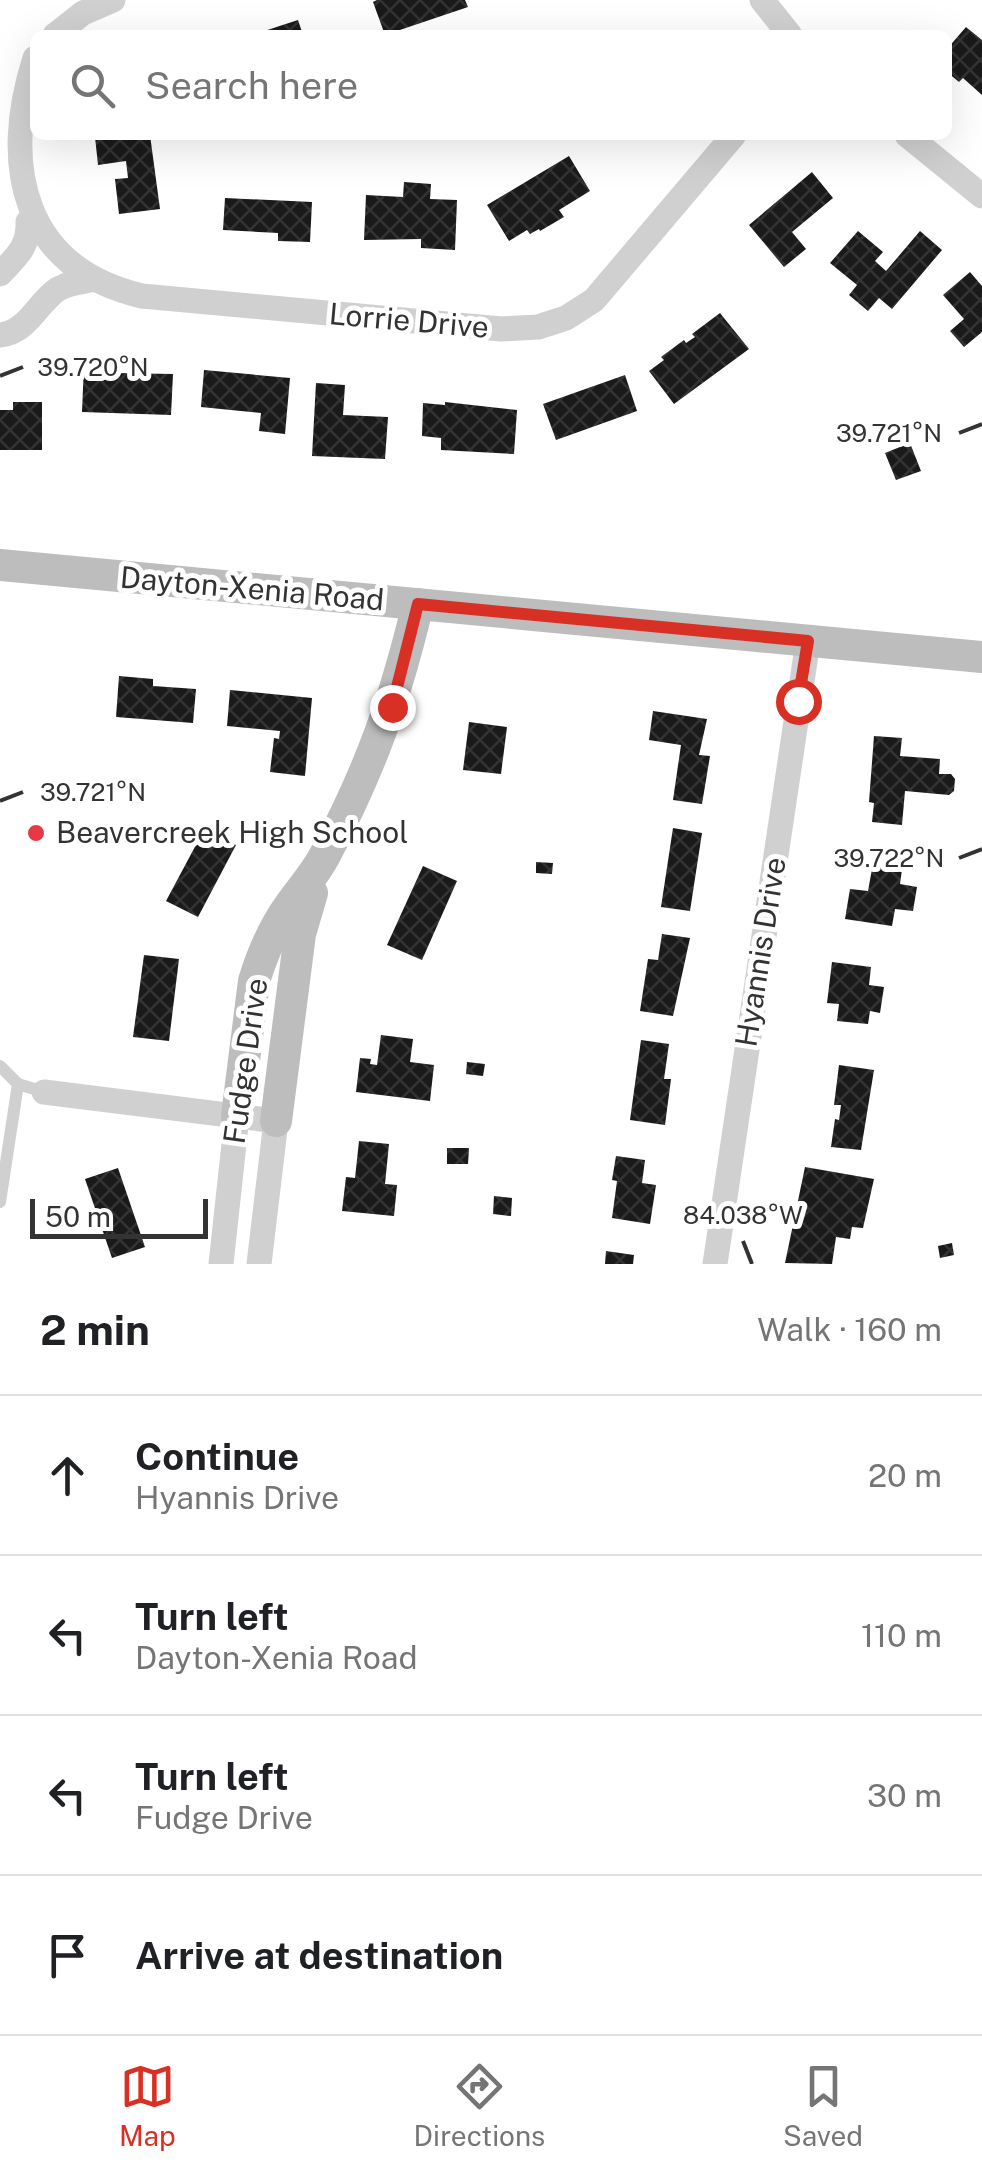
<!DOCTYPE html>
<meta charset="utf-8">
<style>
:root{--surface:#fff;--page:#f6f6f6;--text:#202124;--muted:#757577;--line:#e0e0e0;--accent:#d93025}
body{margin:0;font-family:"Public Sans",sans-serif;background:var(--page);color:var(--text)}
.scale{position:absolute;left:30px;bottom:25px;width:178px;box-sizing:border-box;padding-left:10px;border:5px solid #333;border-top:0;font-size:28px;line-height:35px;white-space:nowrap;color:#333;-webkit-text-stroke:8px #fff;paint-order:stroke}
.stop{position:absolute;width:30px;height:30px;margin:-22px;border:8px solid #d93025;border-radius:50%;background:#fff}
.stop.end{background:#d93025;border-color:#fff;box-shadow:0 2px 10px #0008}
.list{margin:0;padding:0;list-style:none}
h2{display:flex;justify-content:space-between;align-items:center;height:130px;margin:0;padding:0 40px;font-size:42px}
h2 small{font-size:32px;font-weight:400;color:var(--muted)}
.list li{display:grid;grid-template-columns:65px 1fr auto;gap:30px;align-items:center;box-sizing:border-box;height:160px;padding:0 40px;border-top:2px solid var(--line)}
.list b{display:block;font-size:38px;white-space:nowrap}
.list p{margin:0;font-size:32px;white-space:nowrap;color:var(--muted)}
.list em{font-size:32px;font-style:normal;color:var(--muted)}
.icon{flex:none;width:55px;height:55px;fill:none;stroke:currentColor;stroke-width:2;stroke-linecap:round;stroke-linejoin:round}
.map{position:relative;flex:none;width:982px;height:1264px;overflow:hidden}
.search{position:absolute;background:var(--surface);box-shadow:0 10px 40px #0002;left:30px;right:30px;top:30px;height:110px;display:flex;align-items:center;gap:25px;box-sizing:border-box;padding:0 35px;border-radius:15px;color:var(--muted);font-size:38px}
.sheet{height:770px;background:var(--surface)}
nav{display:flex;justify-content:space-around;align-items:center;box-sizing:border-box;height:140px;border-top:2px solid var(--line);background:var(--surface);font-size:28px;color:var(--muted)}
nav a{display:grid;justify-items:center;gap:5px}
nav .on{color:var(--accent)}
.map>svg:first-child{display:block}
.building{fill:url(#building-cross-hatch)}
.lines{fill:none;stroke-linecap:round;stroke-linejoin:round}
.lane{stroke:#d0d0d0;stroke-width:12}
.street{stroke:#d0d0d0;stroke-width:25}
.secondary{stroke:#bdbdbd;stroke-width:32}
.route{stroke:#d93025;stroke-width:12}
.ticks{fill:none;stroke:#333;stroke-width:4}
.poi-dot{fill:#e63946;stroke:#fff;stroke-width:4}
.labels{text-anchor:middle;stroke-width:10;stroke-linejoin:round;paint-order:stroke}
.street-label{font-size:30px;fill:#333;stroke:#fff}
.poi-label{font-size:30px;fill:#333;stroke:#fff;text-anchor:start}
.ticks-label{font-size:25px;text-anchor:middle;fill:#333;stroke:#fff;stroke-width:10;stroke-linejoin:round;paint-order:stroke}
</style>
<div class="map">
<svg width="982" height="1264" viewBox="0 0 982 1264">
<defs>
<pattern id="building-cross-hatch" width="8" height="8" patternUnits="userSpaceOnUse" patternTransform="scale(2.5)"><rect width="8" height="8" fill="#1a1a1a"/><path d="M0 0l8 8M0 8l8-8" fill="none" stroke="#333"/></pattern>
</defs>
<rect width="100%" height="100%" fill="#fff"/>
<g class="building">
<path d="M377,0H465L468,7L385,35L373,2Z"/>
<path d="M298,20L303,35H255V34Z"/>
<path d="M966,27L982,40V95L963,78L959,82L947,72V49Z"/>
<path d="M99,135H150L160,209L119,214L115,179L128,178L126,161L98,165L95,137Z"/>
<path d="M569,156L590,191L559,210L564,217L540,231L539,229L530,234L527,230L509,241L487,205Z"/>
<path d="M812,172L833,198L792,232L806,249L784,267L749,225Z"/>
<path d="M404,182L431,184L430,199L457,200L455,250L421,248V239L364,240L366,195L403,197Z"/>
<path d="M225,198L312,202L310,242L278,241V233L223,230Z"/>
<path d="M858,231L883,252L875,261L886,271L920,231L942,250L892,309L879,298L868,311L849,295L857,285L830,263Z"/>
<path d="M970,272L982,286V332L964,347L950,331L964,319L943,295Z"/>
<path d="M720,313L749,349L674,404L649,371L664,360L661,357L684,340L686,343L695,337L692,334Z"/>
<path d="M84,364L117,365V373L173,374L171,415L82,412Z"/>
<path d="M204,370L290,378L285,434L259,431L261,413L201,407Z"/>
<path d="M625,375L637,411L556,440L543,404Z"/>
<path d="M316,383L345,385L343,415L388,417L385,459L312,456Z"/>
<path d="M13,402H42V450H0V410H13Z"/>
<path d="M445,402L517,410L514,454L441,450V438L422,436L423,403L445,405Z"/>
<path d="M910,443L921,471L896,480L885,453Z"/>
<path d="M119,676L153,679V686L196,689L193,723L116,717Z"/>
<path d="M230,690L312,698L305,776L270,772L274,738L279,739L280,731L227,726Z"/>
<path d="M653,711L707,719L699,755L710,756L702,804L673,800L681,745L649,740Z"/>
<path d="M469,722L507,727L501,774L463,770Z"/>
<path d="M874,736L902,738L900,756L940,759L939,774H951L955,779L954,791L949,795L905,791L902,825L872,822L874,803L869,802Z"/>
<path d="M205,828L236,845L198,917L166,901Z"/>
<path d="M673,828L702,833L690,911L661,907Z"/>
<path d="M874,858L903,862L900,884L917,887L913,911L895,909L892,926L845,919L850,889L868,891Z"/>
<path d="M536,862L553,863L552,874L536,873Z"/>
<path d="M423,866L457,881L422,960L387,945Z"/>
<path d="M662,934L690,938L673,1016L640,1011L648,959L658,960Z"/>
<path d="M144,955L179,959L169,1041L133,1037Z"/>
<path d="M832,962L871,967L869,985L884,987L880,1013L870,1011L868,1024L837,1021L839,1004L827,1003Z"/>
<path d="M381,1035L413,1039L410,1062L434,1065L430,1101L356,1092L360,1058L371,1059L370,1064L377,1065Z"/>
<path d="M641,1040L669,1044L664,1079H671L665,1125L630,1120Z"/>
<path d="M467,1062L485,1064L483,1076L466,1074Z"/>
<path d="M839,1065L874,1070L861,1150L831,1147L835,1119L839,1120L841,1105H834Z"/>
<path d="M359,1141L389,1144L385,1184L397,1185L394,1216L342,1211L346,1177L355,1178Z"/>
<path d="M447,1148H469L468,1164H447Z"/>
<path d="M616,1156L645,1160L642,1183L656,1185L650,1224L612,1218L617,1181L612,1180Z"/>
<path d="M805,1167L874,1179L863,1228L852,1227L850,1239L836,1237L832,1264L785,1263Z"/>
<path d="M118,1168L145,1247L112,1258L85,1179Z"/>
<path d="M494,1196L512,1198L511,1216L493,1214Z"/>
<path d="M952,1243L954,1255L940,1258L938,1246Z"/>
<path d="M606,1251L634,1255L633,1264H605Z"/>
</g>
<g class="lines">
<g class="lane">
<path d="M0,1066L18,1084L44,1092"/>
<path d="M0,1202L18,1084"/>
</g>
<g class="street">
<path d="M762,0L790,35"/>
<path d="M55,35L83,13L113,0"/>
<path d="M35,58C0,167 23,268 142,296L501,329L538,327L566,318L594,300L734,135"/>
<path d="M907,135L982,196"/>
<path d="M0,274C16,257 29,247 28,222"/>
<path d="M0,335C28,332 37,303 58,289C68,283 79,282 91,280"/>
<path d="M44,1092L276,1121L259,1264"/>
<path d="M221,1264L237,1116"/>
<path d="M715,1264L808,641"/>
</g>
<g class="secondary">
<path d="M0,565L982,657"/>
<path d="M237,1116L254,981C262,955 274,927 290,905C302,888 315,874 325,855C371,768 395,700 418,604"/>
<path d="M276,1121L300,934L312,893"/>
</g>
</g>
<g class="lines">
<path class="route" d="M392,707L418,604L808,641L798,701"/>
</g>
<path class="ticks" d="M0,376L23,367M959,433L982,424M0,801L23,792M959,858L982,849M743,1241L752,1264"/>
<circle class="poi-dot" cx="36" cy="833" r="10"/>
<g class="labels">
<g class="street-label">
<text transform="translate(409 321) rotate(5)" y="10">Lorrie Drive</text>
<text transform="translate(252 589) rotate(5)" y="10">Dayton-Xenia Road</text>
<text transform="translate(761 952) rotate(-81)" y="10">Hyannis Drive</text>
<text transform="translate(246 1061) rotate(-82)" y="10">Fudge Drive</text>
</g>
<g class="poi-label">
<text x="56" y="843">Beavercreek High School</text>
</g>
</g>
<g class="ticks-label">
<text x="93" y="376">39.720°N</text>
<text x="889" y="442">39.721°N</text>
<text x="93" y="801">39.721°N</text>
<text x="889" y="867">39.722°N</text>
<text x="743" y="1224">84.038°W</text>
</g>
</svg>
<div class="scale">50 m</div>
<div class="stop" style="left:798px;top:701px"></div>
<div class="stop end" style="left:392px;top:707px"></div>
<div class="search"><svg class="icon" aria-label="search" viewBox="0 0 24 24"><circle cx="10" cy="10" r="6"/><path d="M15 15l6 6"/></svg>Search here</div>
</div>
<section class="sheet">
<h2>2 min<small>Walk · 160 m</small></h2>
<ul class="list">
<li><svg class="icon" aria-label="ahead" viewBox="0 0 24 24"><path d="M12 20V5M6 11l6-6 6 6"/></svg><div><b>Continue</b><p>Hyannis Drive</p></div><em>20 m</em></li>
<li><svg class="icon" aria-label="left" viewBox="0 0 24 24"><path d="M17 20v-9H6M10 6l-5 5 5 5"/></svg><div><b>Turn left</b><p>Dayton-Xenia Road</p></div><em>110 m</em></li>
<li><svg class="icon" aria-label="left" viewBox="0 0 24 24"><path d="M17 20v-9H6M10 6l-5 5 5 5"/></svg><div><b>Turn left</b><p>Fudge Drive</p></div><em>30 m</em></li>
<li><svg class="icon" aria-label="arrive" viewBox="0 0 24 24"><path d="M6 21V4h12l-3 4 3 4H6"/></svg><div><b>Arrive at destination</b></div></li>
</ul>
</section>
<nav>
<a class="on"><svg class="icon" aria-label="map" viewBox="0 0 24 24"><path d="M3 6l6-2 6 2 6-2v14l-6 2-6-2-6 2zM9 4v14M15 6v14"/></svg>Map</a>
<a><svg class="icon" aria-label="directions" viewBox="0 0 24 24"><path d="M12 3l9 9-9 9-9-9zM9 14v-3h6M13 9l2 2-2 2"/></svg>Directions</a>
<a><svg class="icon" aria-label="saved" viewBox="0 0 24 24"><path d="M7 4h10v16l-5-4-5 4z"/></svg>Saved</a>
</nav>
